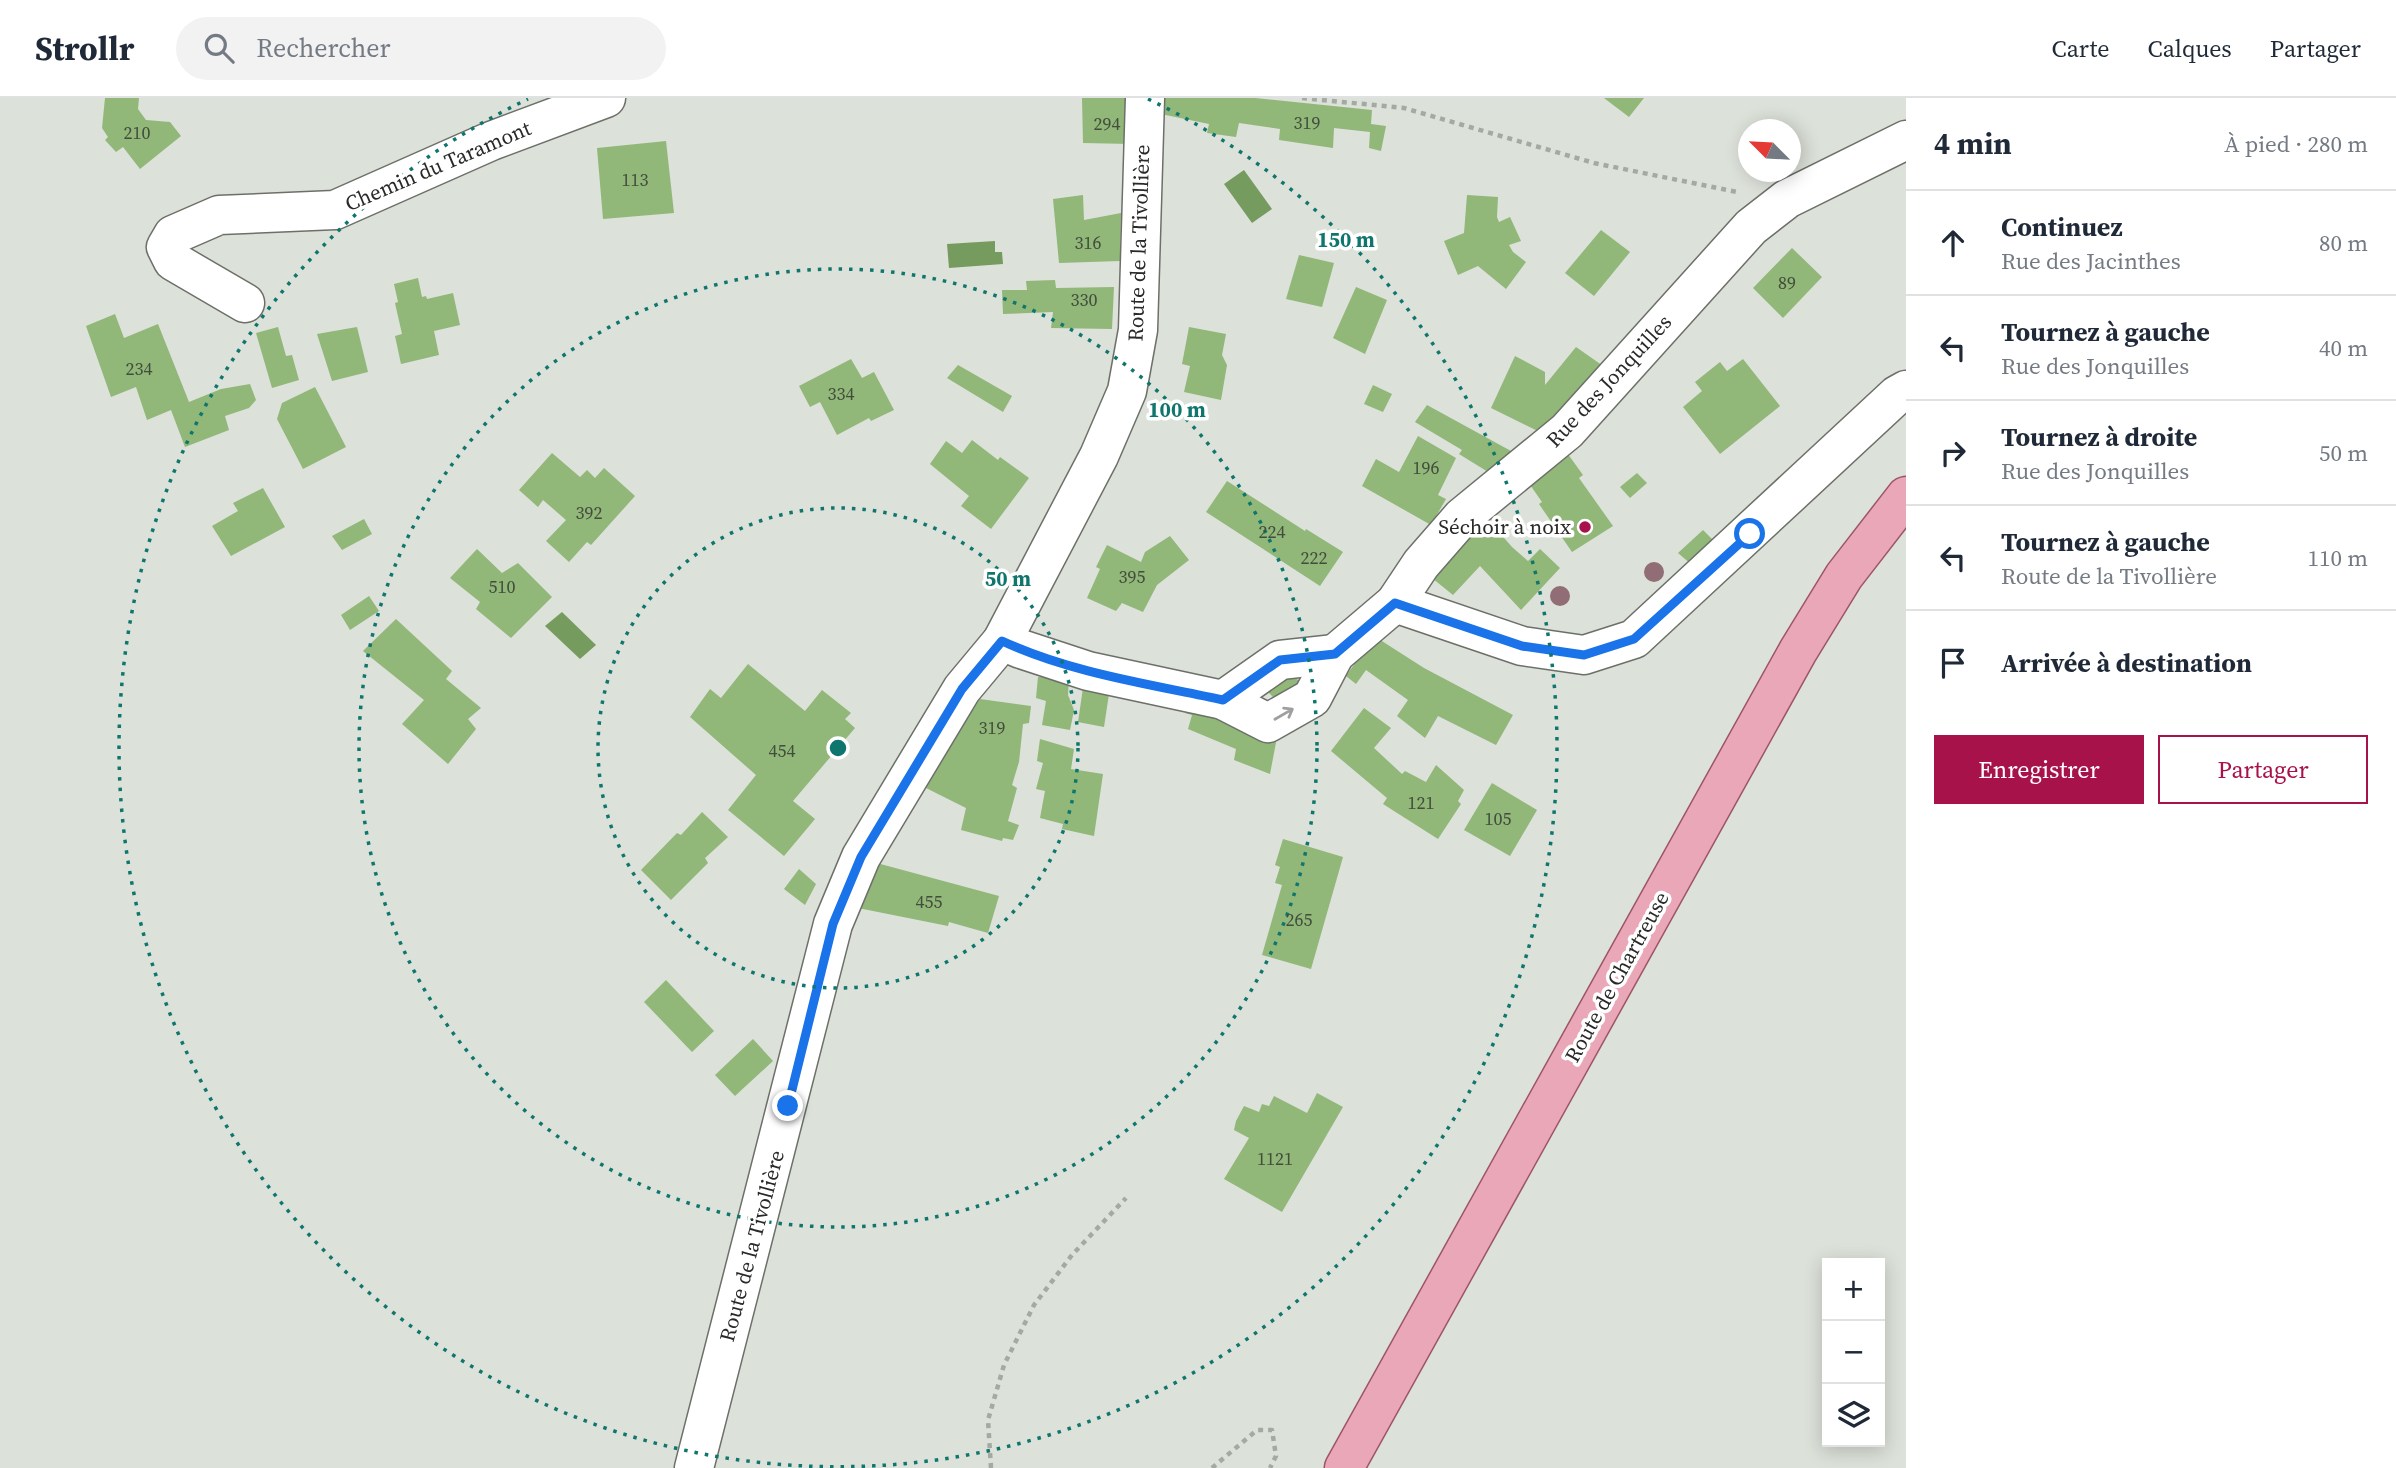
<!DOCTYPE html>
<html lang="fr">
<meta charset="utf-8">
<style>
:root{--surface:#fff;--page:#f2f2f3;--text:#1f2937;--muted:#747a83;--line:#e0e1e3;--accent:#a7124b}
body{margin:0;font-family:"Source Serif 4",serif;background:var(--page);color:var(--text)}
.controls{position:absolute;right:21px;bottom:21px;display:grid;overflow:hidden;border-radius:0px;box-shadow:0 4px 18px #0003}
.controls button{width:63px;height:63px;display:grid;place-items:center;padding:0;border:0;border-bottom:2px solid var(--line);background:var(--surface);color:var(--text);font:35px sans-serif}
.compass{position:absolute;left:1738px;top:21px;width:63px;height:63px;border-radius:50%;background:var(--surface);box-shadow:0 4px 18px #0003;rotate:294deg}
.stop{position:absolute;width:21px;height:21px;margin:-16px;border:5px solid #1a73e8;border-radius:50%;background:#fff}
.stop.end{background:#1a73e8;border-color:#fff;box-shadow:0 2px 7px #0008}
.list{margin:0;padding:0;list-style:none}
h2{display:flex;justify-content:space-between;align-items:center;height:91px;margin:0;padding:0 28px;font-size:30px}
h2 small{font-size:23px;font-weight:400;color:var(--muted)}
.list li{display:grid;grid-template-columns:46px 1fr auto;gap:21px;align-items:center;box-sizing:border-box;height:105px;padding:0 28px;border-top:2px solid var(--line)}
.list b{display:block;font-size:26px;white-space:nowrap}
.list p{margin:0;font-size:23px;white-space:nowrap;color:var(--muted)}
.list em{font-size:23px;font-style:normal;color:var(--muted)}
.actions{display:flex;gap:14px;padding:21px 28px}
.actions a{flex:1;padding:16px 0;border:2px solid var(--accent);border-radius:0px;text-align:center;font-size:24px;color:var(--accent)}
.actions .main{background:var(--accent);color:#fff}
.icon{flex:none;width:38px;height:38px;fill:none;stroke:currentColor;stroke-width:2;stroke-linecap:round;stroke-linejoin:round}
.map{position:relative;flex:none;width:1906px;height:1370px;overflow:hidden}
header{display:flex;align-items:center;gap:42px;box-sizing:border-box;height:98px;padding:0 35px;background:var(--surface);border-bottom:2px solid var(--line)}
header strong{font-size:33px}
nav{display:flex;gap:38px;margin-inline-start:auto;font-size:24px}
.search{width:490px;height:63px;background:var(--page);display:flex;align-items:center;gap:18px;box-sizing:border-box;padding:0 24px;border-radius:38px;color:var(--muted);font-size:26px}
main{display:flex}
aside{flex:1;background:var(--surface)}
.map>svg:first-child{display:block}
.water{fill:#769b5e}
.building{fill:#91b779}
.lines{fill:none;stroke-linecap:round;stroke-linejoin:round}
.minor-casing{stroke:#6c7069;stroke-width:41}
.major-casing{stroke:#9d5565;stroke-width:41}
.path{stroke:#a4a9a2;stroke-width:4.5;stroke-dasharray:5 5;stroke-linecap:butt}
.minor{stroke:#fff;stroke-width:38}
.major{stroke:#eaa7b7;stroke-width:38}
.tree{fill:#916d76}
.oneway{stroke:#9e9f9e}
.route{stroke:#1a73e8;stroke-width:9}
.ring{fill:none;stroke:#0f766e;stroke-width:3.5;stroke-dasharray:3.5 7}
.poi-dot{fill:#a7124b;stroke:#fff;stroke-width:2.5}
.labels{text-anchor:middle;stroke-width:7;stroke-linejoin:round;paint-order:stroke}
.number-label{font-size:18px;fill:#424d3c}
.street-label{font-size:21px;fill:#282a27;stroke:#fff}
.poi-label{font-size:21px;fill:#282a27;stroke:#fff;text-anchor:end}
.centre{fill:#0f766e;stroke:#fff;stroke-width:3.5}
.ring-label{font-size:21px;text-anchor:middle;font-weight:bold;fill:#0f766e;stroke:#fff;stroke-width:7;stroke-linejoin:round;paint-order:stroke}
</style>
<header>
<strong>Strollr</strong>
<div class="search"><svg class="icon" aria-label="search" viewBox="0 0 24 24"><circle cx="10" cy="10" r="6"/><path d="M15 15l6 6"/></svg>Rechercher</div>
<nav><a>Carte</a><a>Calques</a><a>Partager</a></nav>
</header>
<main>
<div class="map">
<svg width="1906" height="1370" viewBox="0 0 1906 1370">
<rect width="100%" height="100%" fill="#dce1d9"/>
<g class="water">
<path d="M1244,72L1272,111L1252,125L1224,86Z"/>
<path d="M995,143V154H1002L1003,166L949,170L947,146Z"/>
<path d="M562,514L596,547L580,561L545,528Z"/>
</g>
<g class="building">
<path d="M105,0H139L138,11L146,22L170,24L181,38L140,71L123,49L116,54L105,42L108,39L102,30Z"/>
<path d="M1082,0H1131L1132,46L1083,45Z"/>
<path d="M1160,0H1255L1372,12L1371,26L1386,28L1381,53L1369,50L1370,34L1334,30L1333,50L1279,42L1280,31L1239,25L1236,39L1207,35L1209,26L1156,15Z"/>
<path d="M1604,0H1644L1629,19Z"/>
<path d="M666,43L674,115L603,121L597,50Z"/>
<path d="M1083,97L1084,122L1121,115L1120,163L1059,165L1053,101Z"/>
<path d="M1467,97L1498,99L1497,119L1499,124L1510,119L1521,143L1509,147L1513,154L1526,164L1506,191L1478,168L1458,177L1444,143L1464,135Z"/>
<path d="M1601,132L1630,154L1594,198L1565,175Z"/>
<path d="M1792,150L1822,179L1783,220L1753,190Z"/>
<path d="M1299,157L1334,165L1322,209L1286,201Z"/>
<path d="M418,180L422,199L426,198L427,201L453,195L460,227L434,233L439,257L401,266L395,238L402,236L395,205L398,204L394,186Z"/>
<path d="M1055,182L1056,190L1114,189L1112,231L1051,230L1053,214L1003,216L1002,192H1027L1026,183Z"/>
<path d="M1356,189L1387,202L1365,256L1333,240Z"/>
<path d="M115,216L124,240L158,226L189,304L221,291L250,286L256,302L249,310L225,318L229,332L185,349L171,312L147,322L136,289L111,299L86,228Z"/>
<path d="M278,229L286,258L292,257L299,282L272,290L256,235Z"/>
<path d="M357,229L368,274L332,283L317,236Z"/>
<path d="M1189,229L1226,236L1222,257L1227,267L1221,302L1184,294L1190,268L1182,266Z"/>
<path d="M1576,249L1606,270L1548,338L1491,310L1515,258L1545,274V287Z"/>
<path d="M851,261L862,280L874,274L894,312L871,323L869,320L837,337L820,304L810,309L799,288Z"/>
<path d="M1743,261L1780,308L1720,356L1683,309L1702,293L1695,284L1720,264L1727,273Z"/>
<path d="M958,267L1012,298L1003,314L947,280Z"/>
<path d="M1373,287L1392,296L1383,314L1364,306Z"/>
<path d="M315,289L346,349L303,371L277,321L282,305Z"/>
<path d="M1427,307L1511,353L1493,377L1459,356L1462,352L1415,324Z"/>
<path d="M1418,338L1456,360L1438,397L1446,401L1431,427L1362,388L1376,361L1399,374Z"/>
<path d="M972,342L998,362L1000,359L1029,380L991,431L961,408L969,398L930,366L946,343L962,355Z"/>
<path d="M1565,352L1583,377L1579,380L1613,428L1572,454L1539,406L1542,404L1526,381Z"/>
<path d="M552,355L580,379L587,372L595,380L604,370L635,398L591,447L587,444L569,464L546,443L566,422L543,402L538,409L519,392Z"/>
<path d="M1637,375L1647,385L1630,400L1620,389Z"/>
<path d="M1227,383L1305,433L1306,431L1343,454L1320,488L1206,414Z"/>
<path d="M263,390L285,429L231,458L212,428L238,413L233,405Z"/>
<path d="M1484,417L1512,449L1528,463L1540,451L1560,470L1521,512L1480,468L1453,497L1427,476Z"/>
<path d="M364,421L372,436L342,452L332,438Z"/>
<path d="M1703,432L1717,446L1692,467L1678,455Z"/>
<path d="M1170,438L1189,462L1157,487L1143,514L1122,505L1116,513L1087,500L1100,471L1096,469L1107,447L1141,464L1145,454Z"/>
<path d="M477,451L502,475L518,465L552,499L511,540L476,511L480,504L450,480Z"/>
<path d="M369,498L379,513L350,532L341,517Z"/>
<path d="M396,521L452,573L446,581L481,610L468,621L476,631L448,666L402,626L424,602L363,553Z"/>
<path d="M1374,538L1424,570L1513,617L1496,647L1438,618L1425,640L1397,618L1408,602L1366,572L1356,586L1346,578Z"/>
<path d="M748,566L805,613L822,592L851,615L845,621L855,630L793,703L815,721L784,758L728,712L756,677L690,619L710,591L721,600Z"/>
<path d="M1288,572L1302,586L1278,604L1266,592Z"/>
<path d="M1038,579L1069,580L1068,597L1074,612L1070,632L1042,627L1046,603L1036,600Z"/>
<path d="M1084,583L1110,589L1104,629L1078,624Z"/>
<path d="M980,601L1031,608L1029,625L1023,626L1019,664L1012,687L1017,690L1008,723L1019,727L1013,742L1003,740L1002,743L961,732L966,710L922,688Z"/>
<path d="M1189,610L1278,634L1270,676L1234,662L1236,651L1188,631L1192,617L1185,615Z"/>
<path d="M1364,610L1391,630L1374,650L1402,676L1405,673L1426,684L1436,667L1464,692L1458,703L1461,706L1438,741L1383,706L1387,700L1331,653Z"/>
<path d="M1040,641L1074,651L1071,671L1103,676L1094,738L1062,731L1063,726L1040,720L1045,693L1036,691L1043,665L1037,663Z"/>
<path d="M1492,685L1537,712L1510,758L1464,732Z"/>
<path d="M702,714L728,739L705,760L708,765L671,802L641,772L677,735L681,737Z"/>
<path d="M1283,741L1343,759L1311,871L1262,857L1282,787L1275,785L1280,769L1275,767Z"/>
<path d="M873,764L999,798L988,835L949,824L948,828L858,810Z"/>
<path d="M799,771L816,786L805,807L784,791Z"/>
<path d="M666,882L714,933L692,954L644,904Z"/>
<path d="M753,941L773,963L735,998L715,977Z"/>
<path d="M1317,995L1343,1009L1282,1114L1224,1081L1249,1040L1234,1032L1236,1023L1244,1008L1259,1014L1262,1006L1269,1008L1274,998L1307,1015Z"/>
</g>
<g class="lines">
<defs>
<g id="minor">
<path d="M245,205L173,163L166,149L173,137L219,117L335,112L491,43L606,0"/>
<path d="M1395,505L1522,548L1584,557L1634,541L1897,297L1906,292"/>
<path d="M1002,543L1021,551L1088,573L1223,602L1268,625L1312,600L1335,556L1395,505L1421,466L1462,419L1567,333L1751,129L1787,101L1906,42"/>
<path d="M1223,602L1280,562L1335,556"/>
<path d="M694,1370L833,826L861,759L962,591L1002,543L1099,358L1127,293L1138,232L1145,0"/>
</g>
<path id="major" d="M1344,1370L1798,553L1844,478L1906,398"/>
</defs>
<use href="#minor" class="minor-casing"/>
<use href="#major" class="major-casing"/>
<g class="path">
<path d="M1302,0L1404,10L1594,65L1737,94"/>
<path d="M991,1370L988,1322L1004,1267L1034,1207L1072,1157L1126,1100"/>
<path d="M1212,1370L1257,1332H1272L1276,1358L1270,1370"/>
</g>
<use href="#minor" class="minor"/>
<use href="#major" class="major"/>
</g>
<g class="tree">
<circle cx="1654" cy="474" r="10"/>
<circle cx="1560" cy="498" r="10"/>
</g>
<defs><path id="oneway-shaft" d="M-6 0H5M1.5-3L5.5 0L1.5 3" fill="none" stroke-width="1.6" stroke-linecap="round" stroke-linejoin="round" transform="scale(1.75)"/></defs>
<use class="oneway" href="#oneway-shaft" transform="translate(1284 616) rotate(-30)"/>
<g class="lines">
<path class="route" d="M788,1008L833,826L861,759L962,591L1002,543C1071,575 1149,586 1223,602L1280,562L1335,556L1395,505L1522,548L1584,557L1634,541L1750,436"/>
</g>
<g class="ring">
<circle cx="838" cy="650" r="240"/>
<circle cx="838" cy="650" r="479"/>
<path d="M1148 1A719 719 0 1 1 528 1"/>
</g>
<circle class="poi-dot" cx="1585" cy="429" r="7"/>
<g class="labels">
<g class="number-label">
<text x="1307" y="31">319</text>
<text x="1107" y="32">294</text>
<text x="137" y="41">210</text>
<text x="635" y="88">113</text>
<text x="1088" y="151">316</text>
<text x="1787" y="191">89</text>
<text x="1084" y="208">330</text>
<text x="139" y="277">234</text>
<text x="841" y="302">334</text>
<text x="1426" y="376">196</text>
<text x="589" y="421">392</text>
<text x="1272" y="440">224</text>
<text x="1314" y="466">222</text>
<text x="1132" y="485">395</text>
<text x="502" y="495">510</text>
<text x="992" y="636">319</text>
<text x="782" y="659">454</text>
<text x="1421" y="711">121</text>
<text x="1498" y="727">105</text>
<text x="929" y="810">455</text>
<text x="1299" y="828">265</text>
<text x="1275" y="1067">1121</text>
</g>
<g class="street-label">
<text transform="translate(438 68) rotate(-23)" y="7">Chemin du Taramont</text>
<text transform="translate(1139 145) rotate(-88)" y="7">Route de la Tivollière</text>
<text transform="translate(1609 283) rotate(-47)" y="7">Rue des Jonquilles</text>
<text transform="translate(1617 879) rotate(-61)" y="7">Route de Chartreuse</text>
<text transform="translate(752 1148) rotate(-75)" y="7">Route de la Tivollière</text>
</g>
<g class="poi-label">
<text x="1571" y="436">Séchoir à noix</text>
</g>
</g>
<circle cx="838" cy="650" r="10" class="centre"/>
<g class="ring-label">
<text x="1346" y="149">150 m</text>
<text x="1177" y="319">100 m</text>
<text x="1008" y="488">50 m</text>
</g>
</svg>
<div class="controls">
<button>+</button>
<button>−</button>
<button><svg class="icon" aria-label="layers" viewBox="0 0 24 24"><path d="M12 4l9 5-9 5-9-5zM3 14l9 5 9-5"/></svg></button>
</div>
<svg class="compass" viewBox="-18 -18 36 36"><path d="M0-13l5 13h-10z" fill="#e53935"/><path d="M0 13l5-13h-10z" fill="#747a83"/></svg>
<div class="stop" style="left:1750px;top:436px"></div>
<div class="stop end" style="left:788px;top:1008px"></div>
</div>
<aside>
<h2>4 min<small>À pied · 280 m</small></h2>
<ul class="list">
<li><svg class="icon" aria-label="ahead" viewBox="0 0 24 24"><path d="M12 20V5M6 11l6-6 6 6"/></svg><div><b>Continuez</b><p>Rue des Jacinthes</p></div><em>80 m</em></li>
<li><svg class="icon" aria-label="left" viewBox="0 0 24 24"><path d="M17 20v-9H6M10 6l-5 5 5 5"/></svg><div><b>Tournez à gauche</b><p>Rue des Jonquilles</p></div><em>40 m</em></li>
<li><svg class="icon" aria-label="right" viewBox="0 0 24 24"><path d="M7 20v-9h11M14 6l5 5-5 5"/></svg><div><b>Tournez à droite</b><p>Rue des Jonquilles</p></div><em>50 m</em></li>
<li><svg class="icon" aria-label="left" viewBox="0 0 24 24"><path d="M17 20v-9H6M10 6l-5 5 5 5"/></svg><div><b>Tournez à gauche</b><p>Route de la Tivollière</p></div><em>110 m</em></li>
<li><svg class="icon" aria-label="arrive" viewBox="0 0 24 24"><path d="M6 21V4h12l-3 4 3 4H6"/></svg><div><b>Arrivée à destination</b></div></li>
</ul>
<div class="actions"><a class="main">Enregistrer</a><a>Partager</a></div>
</aside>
</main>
